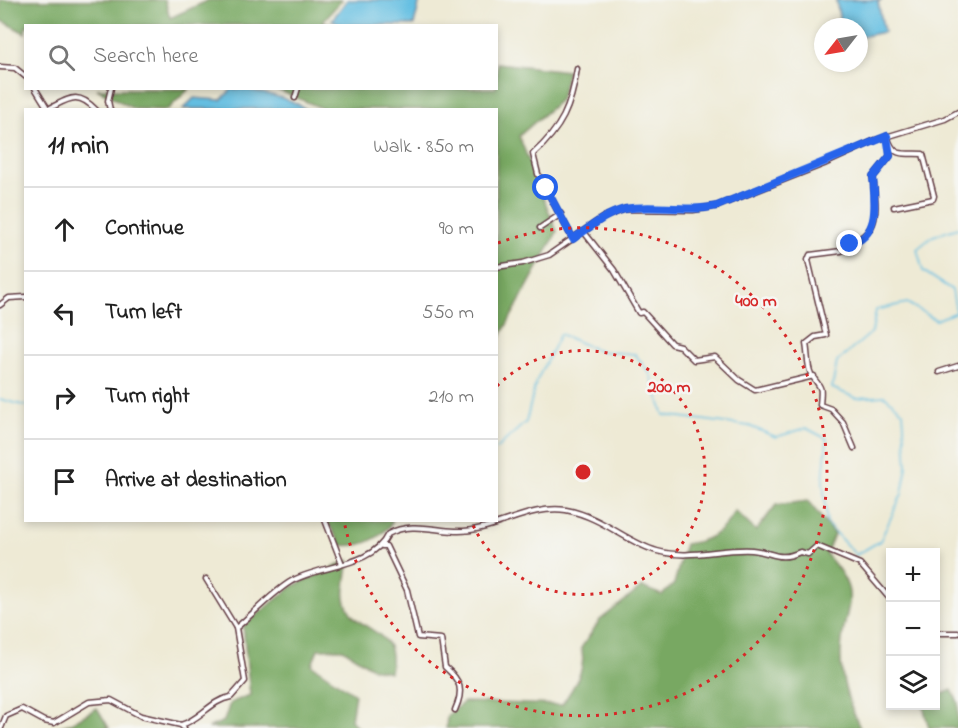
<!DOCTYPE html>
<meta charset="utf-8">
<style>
:root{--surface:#fff;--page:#f2f2f2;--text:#222;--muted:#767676;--line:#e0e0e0}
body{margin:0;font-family:"Indie Flower",sans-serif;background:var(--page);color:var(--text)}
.controls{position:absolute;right:18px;bottom:18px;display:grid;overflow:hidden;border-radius:0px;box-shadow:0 3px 9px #0003}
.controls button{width:54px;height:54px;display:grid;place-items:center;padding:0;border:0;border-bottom:2px solid var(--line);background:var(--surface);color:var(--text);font:30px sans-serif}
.compass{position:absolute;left:814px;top:18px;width:54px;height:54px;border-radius:50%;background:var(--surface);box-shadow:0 3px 9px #0003;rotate:239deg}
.stop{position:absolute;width:18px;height:18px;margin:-14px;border:4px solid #2563eb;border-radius:50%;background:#fff}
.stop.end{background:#2563eb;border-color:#fff;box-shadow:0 2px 6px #0008}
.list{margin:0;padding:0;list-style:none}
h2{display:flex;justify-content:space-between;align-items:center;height:78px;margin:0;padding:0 24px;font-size:26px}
h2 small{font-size:20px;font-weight:400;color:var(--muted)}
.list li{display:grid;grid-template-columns:39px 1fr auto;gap:18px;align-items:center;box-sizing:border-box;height:84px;padding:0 24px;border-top:2px solid var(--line)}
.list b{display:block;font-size:22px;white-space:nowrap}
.list em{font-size:20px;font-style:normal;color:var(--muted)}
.icon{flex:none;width:33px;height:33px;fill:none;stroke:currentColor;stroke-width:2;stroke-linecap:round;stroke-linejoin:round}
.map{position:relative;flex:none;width:958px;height:728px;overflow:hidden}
.search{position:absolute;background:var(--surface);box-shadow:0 3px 9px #0003;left:24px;top:24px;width:474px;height:66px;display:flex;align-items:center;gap:15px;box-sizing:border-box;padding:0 21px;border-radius:0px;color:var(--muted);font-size:22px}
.panel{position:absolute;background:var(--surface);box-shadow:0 3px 9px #0003;left:24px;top:108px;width:474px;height:414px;border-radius:0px}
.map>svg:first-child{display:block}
.forest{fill:#78a862;stroke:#616446;stroke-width:1.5}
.water{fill:#65bfe2;stroke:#586f86;stroke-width:1.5}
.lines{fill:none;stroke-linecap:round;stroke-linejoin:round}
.stream{stroke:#65bfe2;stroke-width:1.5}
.minor-casing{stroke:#633d44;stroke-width:7}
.minor{stroke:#fff;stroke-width:4}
.route{stroke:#2563eb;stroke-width:8}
.ring{fill:none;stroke:#d62828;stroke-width:3;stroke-dasharray:3 6}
.centre{fill:#d62828;stroke:#f6f6f2;stroke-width:3}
.ring-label{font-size:18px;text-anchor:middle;font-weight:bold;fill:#d62828;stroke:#f6f6f2;stroke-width:5;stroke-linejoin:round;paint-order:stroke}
</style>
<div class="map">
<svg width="958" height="728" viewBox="0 0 958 728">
<rect width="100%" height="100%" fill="#f6f6f2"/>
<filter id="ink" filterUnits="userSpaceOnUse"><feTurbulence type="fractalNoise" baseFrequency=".0167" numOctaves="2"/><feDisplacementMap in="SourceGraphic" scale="12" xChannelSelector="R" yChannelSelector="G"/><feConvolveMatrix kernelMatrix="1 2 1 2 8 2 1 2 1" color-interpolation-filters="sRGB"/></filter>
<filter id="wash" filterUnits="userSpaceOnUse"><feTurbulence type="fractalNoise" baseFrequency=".008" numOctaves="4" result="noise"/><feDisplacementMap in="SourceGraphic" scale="24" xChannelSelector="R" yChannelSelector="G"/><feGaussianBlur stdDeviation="1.35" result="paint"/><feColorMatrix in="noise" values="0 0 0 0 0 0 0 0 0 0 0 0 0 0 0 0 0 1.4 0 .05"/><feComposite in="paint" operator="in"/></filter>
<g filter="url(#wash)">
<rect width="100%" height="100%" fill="#eeead5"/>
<g class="forest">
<path d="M0,0H165L170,18L209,0H342L323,21L330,25L26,26L25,33L0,20Z"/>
<path d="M497,63L568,71L560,100L519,136L557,232L497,343L496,110L324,109L275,89L496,88Z"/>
<path d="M97,89H189L167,110L134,109Z"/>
<path d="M808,501L834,534L826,554C866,598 843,603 841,652C840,680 849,703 860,728H446L447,716L464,702L562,705C573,687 588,669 581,648L600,620L642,587L662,595L674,584L685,544C709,541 723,533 735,511L756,531L776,505Z"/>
<path d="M391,520L392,523C380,539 361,548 341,545L327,521Z"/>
<path d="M349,560C348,571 343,587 345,598C351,636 400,622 390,672L372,668L343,649H318L312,665L355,694L351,720L358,728H208L224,721L230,703L250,695L243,626L293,586Z"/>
<path d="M952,690L958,703V728H929L923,706H936V697Z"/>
<path d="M97,708L109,728H54L69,724Z"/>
</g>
<g class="water">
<path d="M347,0H420L414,25H342L332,20Z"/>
<path d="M836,0H881L878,2L884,32L859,37V27H841Z"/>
<path d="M232,89C249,88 294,99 306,109H183L194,98L221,100Z"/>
</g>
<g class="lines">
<g class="stream">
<path d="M0,399L26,406"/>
<path d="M496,449L526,422L536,382L560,334L599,351L635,354L650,374L664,415L749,426L776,437L806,428L827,439L823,481L827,524L856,555L880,541L902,494L907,466L903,412L885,396L856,398L832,388L837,362L872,332L876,310L907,303L936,320L956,312L952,290L923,271L917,249L933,236L958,228"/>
</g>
</g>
</g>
<g filter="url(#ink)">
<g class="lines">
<defs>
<g id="minor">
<path d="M0,67L15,68L26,77"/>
<path d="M35,88L48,109C69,99 77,90 96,110"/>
<path d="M295,98L298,88"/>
<path d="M110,110L108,101L111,88"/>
<path d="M887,136C895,160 903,152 923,154L934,196L933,199L894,207"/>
<path d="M540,228L561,214"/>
<path d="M584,232L614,270L639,313L643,312L672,344L680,346L694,360L715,357L739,380L755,390L814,376"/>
<path d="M573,239L538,174L533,154C562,128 571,107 577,69"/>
<path d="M496,267L523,263L549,255L604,217L625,209L693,210L717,206L824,164L876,140L945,119L958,112"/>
<path d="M0,305L9,298L26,297"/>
<path d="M939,372L958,366"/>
<path d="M854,448L843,422L831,409L820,405C822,383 821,390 811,374C807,366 808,353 806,344L815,337L826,335L808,260L810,255L841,251L846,249L845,246C882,232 876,212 873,177L890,156V146"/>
<path d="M325,520L342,564"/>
<path d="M382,546H386L407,590L418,637L441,639L445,667C461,681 464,690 455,710"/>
<path d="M206,579L236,628"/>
<path d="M936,633H958"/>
<path d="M181,725C200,720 211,700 231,697L245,681L236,628C254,613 271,594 290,582C320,564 372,568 388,534C410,522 432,530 455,531C492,533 529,504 566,510C603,517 626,542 657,551C690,560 720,548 752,550C773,552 778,562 800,552L808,554L817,546L860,564L890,599"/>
<path d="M1,728L6,716L22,709L44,721L54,723L89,702L111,700L141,716L181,725L184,728"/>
</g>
</defs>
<use href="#minor" class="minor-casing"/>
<use href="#minor" class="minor"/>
</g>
</g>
<g class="lines" filter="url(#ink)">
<path class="route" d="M546,188L573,239C589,228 605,214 625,209C653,203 685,213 717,206L887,136L890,156L873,177C875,203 880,236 850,244"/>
</g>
<g class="ring">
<path d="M497 386A122 122 0 1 1 471 521"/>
<path d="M498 243A244 244 0 1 1 344 521"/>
</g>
<circle cx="583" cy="472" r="9" class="centre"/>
<g class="ring-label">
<text x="756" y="306">400 m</text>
<text x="669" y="392">200 m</text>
</g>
</svg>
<div class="controls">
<button>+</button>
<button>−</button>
<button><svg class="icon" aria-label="layers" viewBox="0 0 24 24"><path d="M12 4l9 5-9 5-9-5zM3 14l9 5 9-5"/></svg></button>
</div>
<svg class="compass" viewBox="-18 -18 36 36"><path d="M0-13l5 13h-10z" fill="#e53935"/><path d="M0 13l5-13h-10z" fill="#767676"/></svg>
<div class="stop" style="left:546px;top:188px"></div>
<div class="stop end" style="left:850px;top:244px"></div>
<div class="search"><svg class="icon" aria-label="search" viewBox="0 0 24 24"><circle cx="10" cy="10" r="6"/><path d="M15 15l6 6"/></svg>Search here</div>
<section class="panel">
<h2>11 min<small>Walk · 850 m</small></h2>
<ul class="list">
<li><svg class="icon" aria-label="ahead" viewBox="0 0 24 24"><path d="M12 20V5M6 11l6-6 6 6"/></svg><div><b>Continue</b></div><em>90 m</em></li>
<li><svg class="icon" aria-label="left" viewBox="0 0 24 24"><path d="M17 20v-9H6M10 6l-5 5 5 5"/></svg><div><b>Turn left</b></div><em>550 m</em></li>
<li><svg class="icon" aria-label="right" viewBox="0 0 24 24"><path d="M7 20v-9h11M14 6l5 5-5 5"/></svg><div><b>Turn right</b></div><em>210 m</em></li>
<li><svg class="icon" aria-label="arrive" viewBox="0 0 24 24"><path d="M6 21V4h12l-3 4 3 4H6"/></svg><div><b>Arrive at destination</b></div></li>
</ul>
</section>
</div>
